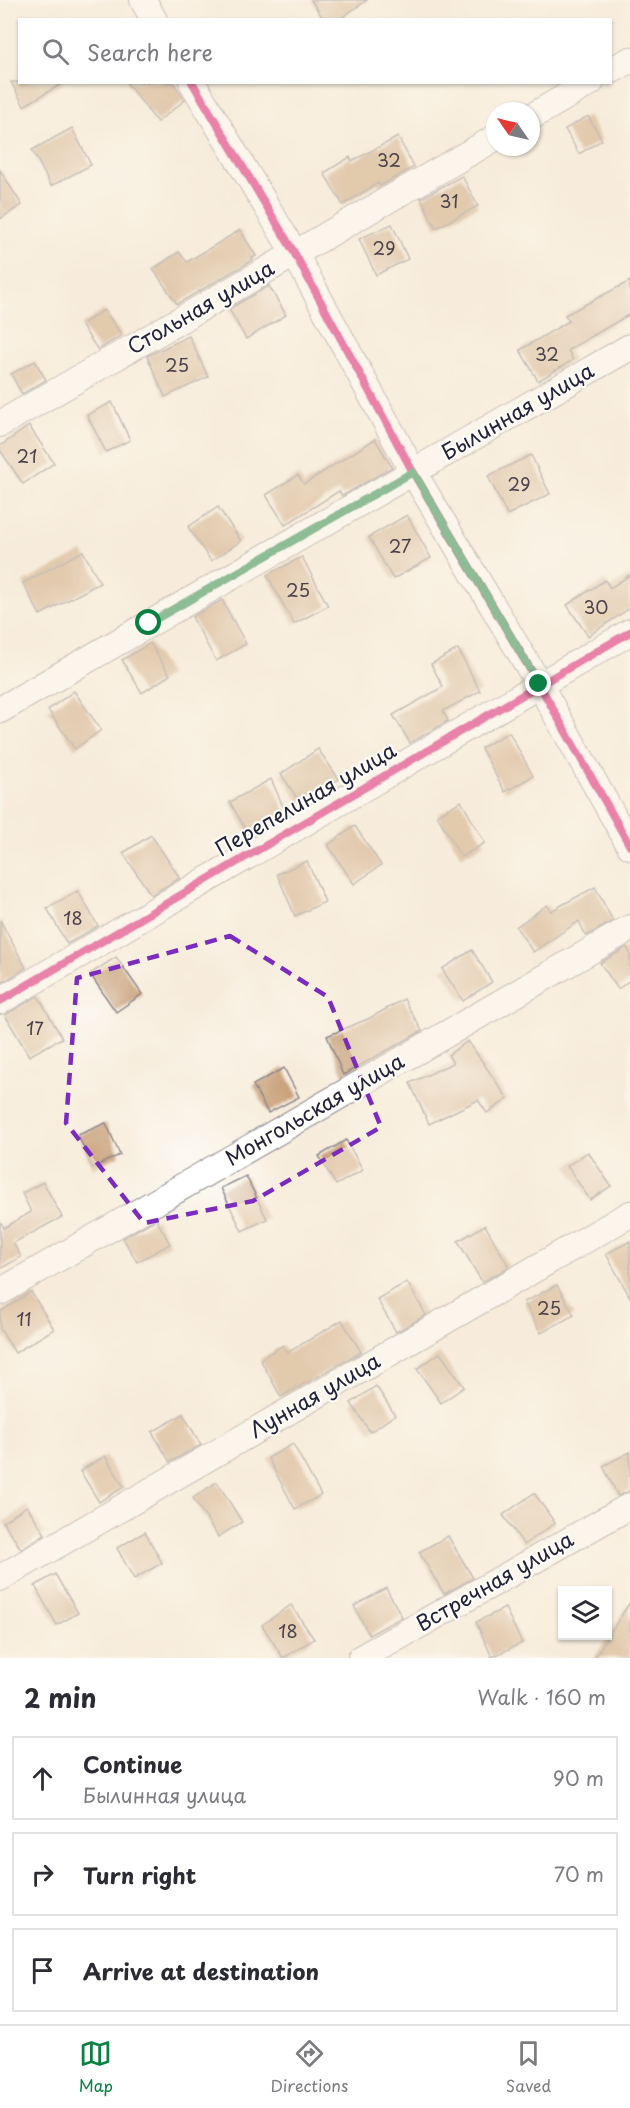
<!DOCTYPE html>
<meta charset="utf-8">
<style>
:root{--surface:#fff;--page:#f7f7f7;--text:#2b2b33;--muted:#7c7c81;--line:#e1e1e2;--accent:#0b8043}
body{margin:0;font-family:"Playpen Sans",sans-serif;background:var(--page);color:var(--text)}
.controls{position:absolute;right:18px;bottom:18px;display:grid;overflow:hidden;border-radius:0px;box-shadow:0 2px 4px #0004}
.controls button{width:54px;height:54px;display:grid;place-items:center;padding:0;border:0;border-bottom:2px solid var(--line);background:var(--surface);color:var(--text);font:30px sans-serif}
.compass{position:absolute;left:486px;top:102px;width:54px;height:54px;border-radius:50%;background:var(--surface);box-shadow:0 2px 4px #0004;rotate:304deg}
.stop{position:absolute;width:18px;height:18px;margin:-14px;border:4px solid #0b8043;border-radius:50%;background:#fff}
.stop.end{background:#0b8043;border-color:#fff;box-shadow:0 2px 6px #0008}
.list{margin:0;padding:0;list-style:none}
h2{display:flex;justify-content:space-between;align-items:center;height:78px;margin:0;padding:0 24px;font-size:26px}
h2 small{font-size:20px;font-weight:400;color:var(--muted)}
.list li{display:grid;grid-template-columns:39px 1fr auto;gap:18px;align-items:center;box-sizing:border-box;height:84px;margin:0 12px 12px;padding:0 12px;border:2px solid var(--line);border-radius:0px}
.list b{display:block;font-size:22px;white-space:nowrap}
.list p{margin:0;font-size:20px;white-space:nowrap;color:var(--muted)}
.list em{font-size:20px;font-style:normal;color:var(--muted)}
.icon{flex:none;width:33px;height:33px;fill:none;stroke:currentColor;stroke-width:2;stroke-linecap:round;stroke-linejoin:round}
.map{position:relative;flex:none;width:630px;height:1658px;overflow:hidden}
.search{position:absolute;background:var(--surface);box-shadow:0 2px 4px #0004;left:18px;right:18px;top:18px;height:66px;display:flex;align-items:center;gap:15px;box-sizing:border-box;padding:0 21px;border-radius:0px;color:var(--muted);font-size:22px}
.sheet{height:366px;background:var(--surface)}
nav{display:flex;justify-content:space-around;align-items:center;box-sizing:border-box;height:84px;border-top:2px solid var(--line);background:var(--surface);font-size:16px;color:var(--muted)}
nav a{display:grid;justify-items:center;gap:3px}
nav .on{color:var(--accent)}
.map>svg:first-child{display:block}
.building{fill:#c79f77}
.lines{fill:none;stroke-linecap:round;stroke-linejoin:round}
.minor-casing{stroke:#8c878b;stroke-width:28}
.minor{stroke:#fff;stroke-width:26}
.cycleway-casing{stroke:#fdfcf7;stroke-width:11}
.cycleway{stroke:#d6006c;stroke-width:8}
.route{stroke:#0b8043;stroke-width:8}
.marked{fill:none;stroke:#7b2cbf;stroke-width:4.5;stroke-dasharray:12 8;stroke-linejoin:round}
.labels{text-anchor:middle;stroke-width:4.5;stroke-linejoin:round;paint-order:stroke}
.number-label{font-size:18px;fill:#4b414a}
.street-label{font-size:21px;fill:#22223b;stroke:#fdfcf7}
</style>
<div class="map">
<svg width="630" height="1658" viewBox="0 0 630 1658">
<rect width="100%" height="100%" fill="#fdfcf7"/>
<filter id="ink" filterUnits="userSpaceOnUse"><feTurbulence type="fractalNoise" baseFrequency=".0167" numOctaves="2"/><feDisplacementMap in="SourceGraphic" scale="12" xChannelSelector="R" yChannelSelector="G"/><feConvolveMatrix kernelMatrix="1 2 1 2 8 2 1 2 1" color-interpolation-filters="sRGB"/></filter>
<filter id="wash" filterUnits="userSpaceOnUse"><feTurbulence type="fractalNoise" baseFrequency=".008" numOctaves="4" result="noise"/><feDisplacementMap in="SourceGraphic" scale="24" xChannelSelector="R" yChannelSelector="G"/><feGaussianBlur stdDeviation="1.35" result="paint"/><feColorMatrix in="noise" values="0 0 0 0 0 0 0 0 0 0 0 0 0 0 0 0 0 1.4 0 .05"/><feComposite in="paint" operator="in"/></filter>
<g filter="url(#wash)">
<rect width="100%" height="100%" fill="#f7ecdb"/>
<g id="blocks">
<g class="building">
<path d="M311,0H367L338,20H324Z"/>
<path d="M11,82H65L24,106Z"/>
<path d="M126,82H173L185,100L157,122Z"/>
<path d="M588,116L602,140L579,154L565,129Z"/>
<path d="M72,128L91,165L51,186L32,150Z"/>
<path d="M398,137L414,167L380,186L378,183L343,205L324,173L350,157L352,161Z"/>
<path d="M0,170L22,205L0,219Z"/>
<path d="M462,176L478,206L436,228L421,198Z"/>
<path d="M392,224L408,259L376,275L359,239Z"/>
<path d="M240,230L256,256L252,258L253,260L177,304L153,269L179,252L187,262Z"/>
<path d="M630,281V314L568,350L573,360L538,381L520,350L569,321L565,315Z"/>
<path d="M269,286L286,315L246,339L229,309Z"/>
<path d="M104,310L122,335L98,350L81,325Z"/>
<path d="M189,336L208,377L165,397L147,356Z"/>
<path d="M35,361L46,380L22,394L11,374Z"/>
<path d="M112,402L130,440L106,452L87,415Z"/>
<path d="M29,426L54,463L23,484L0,450V446Z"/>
<path d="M375,439L392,467L342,496L339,491L285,525L266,495L298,475L304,484Z"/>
<path d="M531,455L550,494L507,515L488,476Z"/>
<path d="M218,507L241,541L211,561L188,527Z"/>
<path d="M407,515L431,558L393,579L369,537Z"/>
<path d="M83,551L100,583L40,615L23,583Z"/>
<path d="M302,557L328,606L294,624L267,575Z"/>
<path d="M630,575V608L588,636L567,605L605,580L610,588Z"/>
<path d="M222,600L246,644L216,661L192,617Z"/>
<path d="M150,643L170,675L142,693L122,660Z"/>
<path d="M458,649L480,691L443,711L448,721L410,743L393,715L443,687L431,664Z"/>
<path d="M74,691L101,730L75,749L48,710Z"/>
<path d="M509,732L533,776L505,792L481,748Z"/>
<path d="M318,749L339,779L301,804L281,774Z"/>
<path d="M271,779L286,813L248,834L230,802Z"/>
<path d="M461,801L485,843L461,857L437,815Z"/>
<path d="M355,826L381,865L354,884L328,845Z"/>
<path d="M151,835L180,878L151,895L123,853Z"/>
<path d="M307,861L325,902L295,916L277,874Z"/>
<path d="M595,887L613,921L586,936L579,921L533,952L516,927L547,905L551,911Z"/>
<path d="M78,891L98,926L67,944L47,908Z"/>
<path d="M0,920L26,968L0,984Z"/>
<path d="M627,947L630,954V980L618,989L600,963Z"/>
<path d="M472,950L492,982L463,1001L442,969Z"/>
<path d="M116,957L142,994L116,1012L90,974Z"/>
<path d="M38,996L62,1038L29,1056L5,1015Z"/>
<path d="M404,999L422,1031L343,1075L327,1036L370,1018Z"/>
<path d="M468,1041L508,1099L487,1113L478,1100L429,1124L410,1083L453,1063L448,1055Z"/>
<path d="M284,1068L299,1097L268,1113L253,1085Z"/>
<path d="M106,1123L120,1155L92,1168L78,1135Z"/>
<path d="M346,1140L363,1170L336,1185L319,1156Z"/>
<path d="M588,1152L611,1186L590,1200L567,1166Z"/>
<path d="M246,1176L267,1219L242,1231L221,1188Z"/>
<path d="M43,1182L62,1217L13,1243L21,1257L0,1269V1221L4,1228L31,1212L22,1193Z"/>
<path d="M156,1219L170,1244L137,1262L123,1238Z"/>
<path d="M485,1225L509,1267L482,1282L458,1241Z"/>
<path d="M630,1241V1297L606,1254Z"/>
<path d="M407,1282L426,1315L396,1332L377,1299Z"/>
<path d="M557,1285L574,1315L541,1333L524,1302Z"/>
<path d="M31,1292L54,1329L15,1353L0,1329V1312Z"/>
<path d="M342,1320L361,1352L281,1397L260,1359L283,1345L287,1353Z"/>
<path d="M440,1353L464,1387L441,1403L417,1369Z"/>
<path d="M376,1386L395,1415L370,1432L351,1403Z"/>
<path d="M183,1414L201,1445L170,1462L152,1432Z"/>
<path d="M293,1444L321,1495L295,1509L268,1458Z"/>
<path d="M630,1452V1491L618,1496L603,1466Z"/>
<path d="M105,1456L124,1487L99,1502L80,1471Z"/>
<path d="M217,1482L242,1522L218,1537L193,1498Z"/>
<path d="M534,1493L555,1523L524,1545L503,1515Z"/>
<path d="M27,1506L45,1534L21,1549L3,1522Z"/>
<path d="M145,1532L162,1563L134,1579L117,1548Z"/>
<path d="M448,1536L473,1578L444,1594L419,1552Z"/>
<path d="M55,1574L78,1613L57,1625L35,1586Z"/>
<path d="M386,1588L402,1617L369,1635L354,1606Z"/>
<path d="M630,1602V1658H594Z"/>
<path d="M291,1605L314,1639L283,1658L262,1625Z"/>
<path d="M505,1608L522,1643L492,1657L476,1622Z"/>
</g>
</g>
</g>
<g filter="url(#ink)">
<use href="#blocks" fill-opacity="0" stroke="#8c878b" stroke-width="1.5"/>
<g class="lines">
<defs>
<g id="minor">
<path d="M143,0L154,20"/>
<path d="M610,71L630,60"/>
<path d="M192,82L295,254L413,472L539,684L630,846"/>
<path d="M531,117L591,82"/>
<path d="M0,424L495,138"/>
<path d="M0,710L630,347"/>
<path d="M0,1001L630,632"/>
<path d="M0,1292L630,928"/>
<path d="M0,1578L630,1214"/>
<path d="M361,1658L630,1506"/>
</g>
</defs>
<use href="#minor" class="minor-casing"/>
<use href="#minor" class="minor"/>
<defs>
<g id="cycleway">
<path d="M192,82L295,254L413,472L539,684L630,846"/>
<path d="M0,1001L630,632"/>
</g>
</defs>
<use href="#cycleway" class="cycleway-casing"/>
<use href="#cycleway" class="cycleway"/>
</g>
</g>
<g class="lines" filter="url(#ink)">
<path class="route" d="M149,623L413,472L539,684"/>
</g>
<path d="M0 0H630V1658H0ZM230,936L328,997L381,1127L253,1201L144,1223L66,1123L77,978Z" fill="#f7ecdb" fill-opacity=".55" fill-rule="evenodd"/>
<path class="marked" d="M230,936L328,997L381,1127L253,1201L144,1223L66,1123L77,978Z"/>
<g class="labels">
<g class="number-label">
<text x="389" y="167">32</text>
<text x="449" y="208">31</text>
<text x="384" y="255">29</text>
<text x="547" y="361">32</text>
<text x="177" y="372">25</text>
<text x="27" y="463">21</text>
<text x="519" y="491">29</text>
<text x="400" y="553">27</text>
<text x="298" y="597">25</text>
<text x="596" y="614">30</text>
<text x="73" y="925">18</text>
<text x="35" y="1035">17</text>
<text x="549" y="1315">25</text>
<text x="24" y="1326">11</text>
<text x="288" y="1638">18</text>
</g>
<g class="street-label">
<text transform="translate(201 308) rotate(-30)" y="7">Стольная улица</text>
<text transform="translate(518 412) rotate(-30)" y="7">Былинная улица</text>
<text transform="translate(306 800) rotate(-30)" y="7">Перепелиная улица</text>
<text transform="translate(315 1110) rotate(-30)" y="7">Монгольская улица</text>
<text transform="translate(315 1396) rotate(-30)" y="7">Лунная улица</text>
<text transform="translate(495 1582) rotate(-30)" y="7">Встречная улица</text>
</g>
</g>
</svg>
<div class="controls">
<button><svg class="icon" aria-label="layers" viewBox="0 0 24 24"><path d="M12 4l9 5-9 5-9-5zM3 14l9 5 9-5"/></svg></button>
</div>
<svg class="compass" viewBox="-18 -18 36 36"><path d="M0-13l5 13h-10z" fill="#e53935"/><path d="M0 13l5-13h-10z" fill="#7c7c81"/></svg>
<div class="stop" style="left:149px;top:623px"></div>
<div class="stop end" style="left:539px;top:684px"></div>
<div class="search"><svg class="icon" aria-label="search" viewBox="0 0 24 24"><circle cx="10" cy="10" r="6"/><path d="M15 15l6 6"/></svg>Search here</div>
</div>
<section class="sheet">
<h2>2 min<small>Walk · 160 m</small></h2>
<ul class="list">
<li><svg class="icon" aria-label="ahead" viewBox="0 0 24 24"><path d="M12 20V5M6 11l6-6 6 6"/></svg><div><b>Continue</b><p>Былинная улица</p></div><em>90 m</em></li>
<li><svg class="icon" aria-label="right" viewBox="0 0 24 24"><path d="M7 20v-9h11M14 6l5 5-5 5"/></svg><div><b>Turn right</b></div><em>70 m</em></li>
<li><svg class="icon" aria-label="arrive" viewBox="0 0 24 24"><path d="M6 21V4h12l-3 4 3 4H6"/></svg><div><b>Arrive at destination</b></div></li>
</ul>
</section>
<nav>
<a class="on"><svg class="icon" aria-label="map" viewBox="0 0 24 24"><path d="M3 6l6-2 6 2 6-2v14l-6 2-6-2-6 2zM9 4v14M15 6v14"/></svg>Map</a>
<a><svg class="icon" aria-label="directions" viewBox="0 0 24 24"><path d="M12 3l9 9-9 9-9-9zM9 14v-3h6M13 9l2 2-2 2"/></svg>Directions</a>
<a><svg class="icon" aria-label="saved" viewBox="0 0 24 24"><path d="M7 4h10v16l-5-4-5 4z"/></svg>Saved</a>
</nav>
